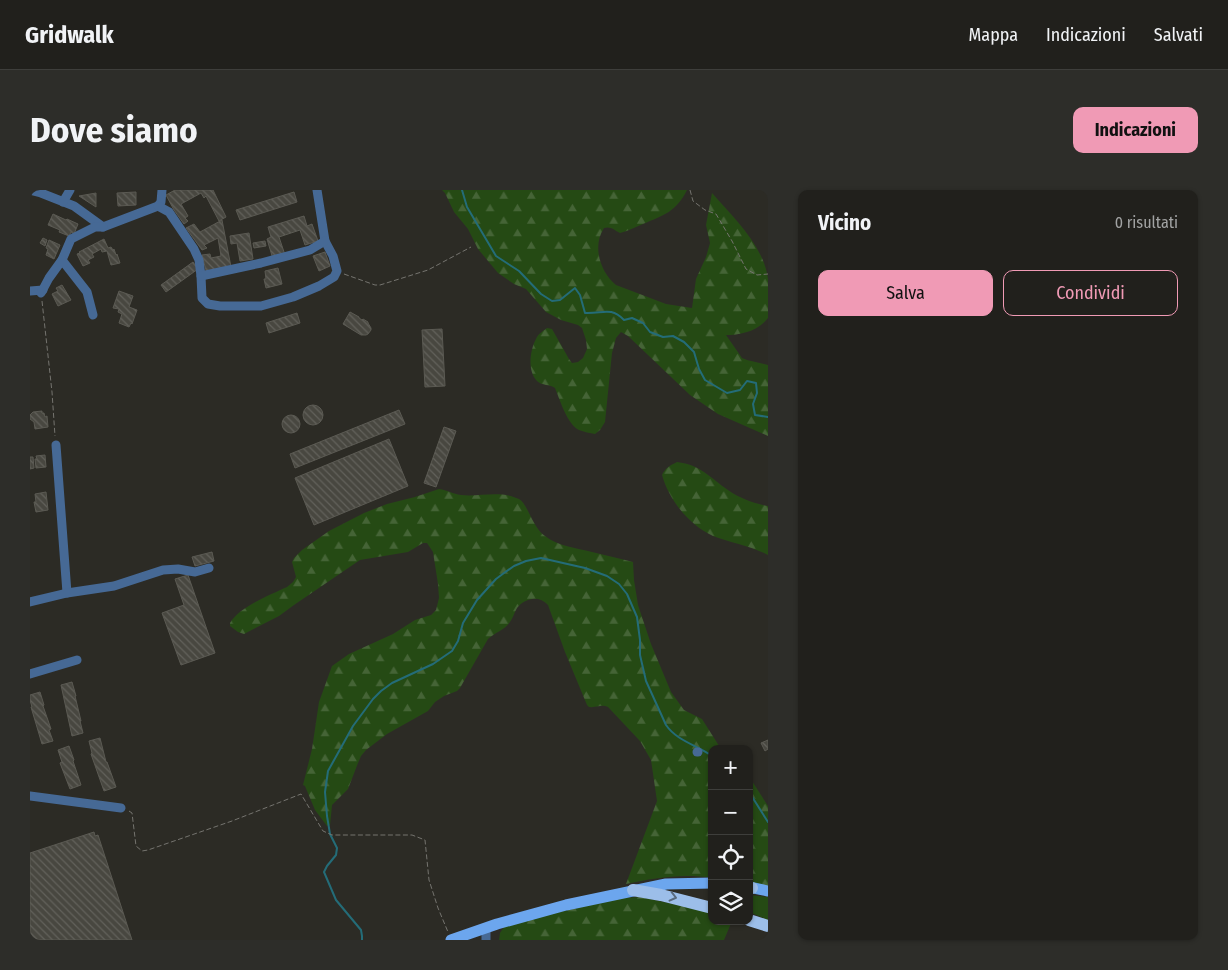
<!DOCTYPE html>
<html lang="it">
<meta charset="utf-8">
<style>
:root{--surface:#21201c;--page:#2d2d29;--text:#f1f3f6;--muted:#a2a3a3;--line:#3e3e3b;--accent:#f09ab5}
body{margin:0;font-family:"Fira Sans Condensed",sans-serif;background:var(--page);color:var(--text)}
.controls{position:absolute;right:15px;bottom:15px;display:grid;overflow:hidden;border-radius:10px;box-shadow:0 1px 4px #0004}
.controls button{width:45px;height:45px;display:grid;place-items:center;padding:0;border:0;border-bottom:1px solid var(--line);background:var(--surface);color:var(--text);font:25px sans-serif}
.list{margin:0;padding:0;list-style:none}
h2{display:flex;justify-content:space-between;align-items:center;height:65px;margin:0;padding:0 20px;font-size:21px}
h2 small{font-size:16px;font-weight:400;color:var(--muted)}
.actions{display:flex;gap:10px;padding:15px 20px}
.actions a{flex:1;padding:11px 0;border:1px solid var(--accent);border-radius:10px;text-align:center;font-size:18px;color:var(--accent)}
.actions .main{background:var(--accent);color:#111}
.icon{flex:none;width:28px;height:28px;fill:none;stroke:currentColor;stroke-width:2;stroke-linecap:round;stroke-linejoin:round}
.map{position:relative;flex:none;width:738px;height:750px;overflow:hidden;border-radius:10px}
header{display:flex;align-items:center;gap:30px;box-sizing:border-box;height:70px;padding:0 25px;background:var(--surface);border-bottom:1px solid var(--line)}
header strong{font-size:24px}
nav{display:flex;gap:28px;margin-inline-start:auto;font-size:18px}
.intro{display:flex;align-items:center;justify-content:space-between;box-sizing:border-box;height:120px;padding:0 30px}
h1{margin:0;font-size:35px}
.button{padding:12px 22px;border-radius:10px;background:var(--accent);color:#111;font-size:18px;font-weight:700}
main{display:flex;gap:30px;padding:0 30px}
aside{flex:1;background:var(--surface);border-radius:10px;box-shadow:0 1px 4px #0004}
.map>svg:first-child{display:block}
.green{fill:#254a14}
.forest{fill:url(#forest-firs)}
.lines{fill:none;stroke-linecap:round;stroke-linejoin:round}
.stream{stroke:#246c78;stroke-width:2}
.building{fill:url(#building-back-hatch);stroke:#5b5a53}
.path{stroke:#75746f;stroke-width:1;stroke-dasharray:5 2.5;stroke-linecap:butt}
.minor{stroke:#466995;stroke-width:9}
.major{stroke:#6ca6ee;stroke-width:11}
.highway{stroke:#9cbee9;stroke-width:12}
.oneway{stroke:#58697d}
</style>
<header>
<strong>Gridwalk</strong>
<nav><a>Mappa</a><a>Indicazioni</a><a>Salvati</a></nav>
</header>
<div class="intro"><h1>Dove siamo</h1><a class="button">Indicazioni</a></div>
<main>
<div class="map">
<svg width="738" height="750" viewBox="0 0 738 750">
<defs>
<pattern id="forest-firs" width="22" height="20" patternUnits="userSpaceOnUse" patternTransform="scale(1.25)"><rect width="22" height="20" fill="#254a14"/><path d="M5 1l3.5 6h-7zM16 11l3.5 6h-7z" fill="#456436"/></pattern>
<pattern id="building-back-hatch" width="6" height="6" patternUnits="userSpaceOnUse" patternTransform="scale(1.25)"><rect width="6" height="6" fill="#484740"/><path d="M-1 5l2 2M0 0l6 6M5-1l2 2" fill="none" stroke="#62615b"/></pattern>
</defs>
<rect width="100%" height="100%" fill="#2c2b25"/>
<path class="green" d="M719,705L738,707V730L719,722Z"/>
<g class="forest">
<path d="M412,0H657C646,22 634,25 613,34C605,37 598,41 590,43C584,40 581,36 574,38C562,56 570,82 586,95L636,114L662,118L666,89L676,67L680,53L676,35L682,3C703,27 734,56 738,89C738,102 738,116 738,128C728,141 711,145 696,145L712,168L717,170L738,175V246L688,224L660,205L598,146L591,142L586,148L582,163L575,232L570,240L565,244C560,243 554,242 549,240C537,234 530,210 525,198C520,194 512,196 507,191C497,181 500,160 506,149C508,144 513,141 517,138L522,139L539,169L542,173L548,172L553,168L557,159L556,150L552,138L548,135L531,130L516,122L496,99L484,94L468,83L448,59L438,39L424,22L415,3Z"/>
<path d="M647,272C671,275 679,287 698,300C711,309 723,313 738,316V365C721,356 701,353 683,346C659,335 639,310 632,285C635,278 641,275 647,272Z"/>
<path d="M409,299C417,300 423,304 431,305C450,307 470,300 489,309C498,314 502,337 515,346C528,356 546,358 562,362C576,365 590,369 603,372L604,390L608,415L621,454L641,502L654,520L672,529L691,559H682V688C653,683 624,688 596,694L627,611L621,570L610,551L578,517C572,514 566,518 559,517L557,515L535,462L518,415C509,405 495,408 487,418C484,423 483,428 480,432C475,440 464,443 458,449L430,498L427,501L414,506L405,512L398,521L357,544L336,560L331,566L328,573L318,599L302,615L300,635L297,636L285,620L275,596L273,595L282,559L289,512L302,476L319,464L363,444L385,430L401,425L406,420L409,408L408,394L403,362L397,353H393L378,362L330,370L264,415L249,426L214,444L208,442L200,436V433C209,417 240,405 257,397L263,392L266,387L262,372L264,368L272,360L299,341L334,323L357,314L385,307Z"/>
<path d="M719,589L722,591L738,616V696L719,692Z"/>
<path d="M610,707L682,722V731H702L694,750H469L470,743L474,737L507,727L592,708Z"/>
</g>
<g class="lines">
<g class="stream">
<path d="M432,0L437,17L466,66L489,81L511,104L522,111L530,110L545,98L550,105L555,123C573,124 580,116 594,130L602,128L613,133L620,142L633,147L643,146L654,152L664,162L669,179L675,190L697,203L710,200L717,191L726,193L727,203L723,214L725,225L738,227"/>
<path d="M719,602L738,632"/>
<path d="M332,750V746L331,740L306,710L294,682L297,676L306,665L307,658L300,644L297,626L295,602L298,581L323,536L343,509L351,501L362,493L403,474L422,461L428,451L433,433L447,410L466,389L474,383L484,376L496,371L511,368L555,378L577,386L589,394L597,404L607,427L610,450V465L616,491L636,535C647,551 667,555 682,566"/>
</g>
</g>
<g class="building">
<path d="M145,0H183L196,27L189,31L176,6L174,8L171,3L151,14L158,26L155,28L158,31L154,34L144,20L136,5Z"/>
<path d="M106,2V15L88,16L87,3Z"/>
<path d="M264,2L267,12L210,30L206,20Z"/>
<path d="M66,3V17L49,6Z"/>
<path d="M23,24L36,30L37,29L48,34L44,44L41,42L39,46L29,42L30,40L18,35Z"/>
<path d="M274,26L277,36L282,34L288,51L275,55L270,40L249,47L255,65L243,69L237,49L241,47L238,37Z"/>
<path d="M192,30L201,77L177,84L172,65L180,64L181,68L191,66L188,48L174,55L177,58L172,60L156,38L164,34L170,42Z"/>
<path d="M219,43L223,69L210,71L207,53L201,54L200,46Z"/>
<path d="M13,48L17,50L15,56L10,53Z"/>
<path d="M74,49L78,58L81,57L83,60L84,59L86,65L87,64L90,73L81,75L77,61L72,62L71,59L62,64L64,67L58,70L60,73L53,76L47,64L50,63L49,62Z"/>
<path d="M19,50L30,55L24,69L16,65L18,59L16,58Z"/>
<path d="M235,51L236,56L224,58L223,53Z"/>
<path d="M295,62L300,76L289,81L283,66Z"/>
<path d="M163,72L168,79L136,102L131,95Z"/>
<path d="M248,78L252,94L236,98L234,89H236L235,81Z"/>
<path d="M32,95L41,110L28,116L22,104L28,101L26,98Z"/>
<path d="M89,101L103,106L99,117L107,120L102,134L101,133L99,137L89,133L92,124L88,122L89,119L83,118Z"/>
<path d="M320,122L329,127V128L332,130L333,129L338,132V133L341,138V140L338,144L336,145H331L313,134Z"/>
<path d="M267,123L270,133L239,143L236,133Z"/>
<path d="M412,139L415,196L395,197L392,140Z"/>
<circle cx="283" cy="225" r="10"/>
<path d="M369,220L375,234L265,278L260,264Z"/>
<path d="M12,221V223H14L15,227L17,226L18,237L5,239L4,232L0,229V225L3,222Z"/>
<circle cx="261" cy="234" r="9"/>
<path d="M414,237L426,241L406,297L394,293Z"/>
<path d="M359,249L378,296L284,335L265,288Z"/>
<path d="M15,265L16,277L6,278L5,269H7L6,266Z"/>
<path d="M0,267H3L4,278L0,279Z"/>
<path d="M16,302L18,320L6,322L4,312H6L5,304Z"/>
<path d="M182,362L184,371L165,376L162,367Z"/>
<path d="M158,385L185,463L151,475L132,423L154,415L145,389Z"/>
<path d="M42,492L46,506H45L51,531H50L53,543L42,546L31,495Z"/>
<path d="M10,502L14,515L13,516L21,539L19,540L23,551L12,554L1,517H2L0,510V505Z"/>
<path d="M70,548L76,572H77L86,597L74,601L61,564L62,563L59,551Z"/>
<path d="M738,550V559L735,561L731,553Z"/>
<path d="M39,556L44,570L43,571L51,595L40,599L30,573L32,572L28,560Z"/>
<path d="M64,642L65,646L68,645L102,750H0V663Z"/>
</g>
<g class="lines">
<g class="path">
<path d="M660,0L663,11L675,20L686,24L702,51L716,79L727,85L738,84"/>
<path d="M314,84L345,95H350L398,80L441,57"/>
<path d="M12,111L22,202L25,246"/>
<path d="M99,621L102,623L106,656L112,661L118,660L202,631L271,604L293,641L302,645H382L395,650L399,690L408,718L418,742"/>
</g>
<g class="minor">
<path d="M0,0L11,3L44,16L73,37L128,16L131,12L132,0"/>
<path d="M33,12L40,0"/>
<path d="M128,16L139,22L164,59L169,70L171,86L172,108L178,114L190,116H231L263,107L289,96L304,87L307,81L303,66L295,51L287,0"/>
<path d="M32,70L41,49L65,37H73"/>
<path d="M171,86L231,73L280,60L295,51"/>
<path d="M0,101L13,100"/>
<path d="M11,103L19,88L32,70L57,102L63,125"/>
<path d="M26,255L37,403"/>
<path d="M0,412L37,403L84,396L133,380L148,379L165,382L179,378"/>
<path d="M0,484L47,470"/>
<path d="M667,562H668"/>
<path d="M0,606L91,618"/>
<path d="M456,738V750"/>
</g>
<g class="major">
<path d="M719,697L738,701"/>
<path d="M421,750L467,734L536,715L636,694L682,693"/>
</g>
<g class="highway">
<path d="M719,698H722"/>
<path d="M603,700L631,705L682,718"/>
<path d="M719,730L738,736"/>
</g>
</g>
<defs><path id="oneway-chevron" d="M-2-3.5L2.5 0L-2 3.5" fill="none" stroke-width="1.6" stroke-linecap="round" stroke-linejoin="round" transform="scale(1.25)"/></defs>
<use class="oneway" href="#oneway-chevron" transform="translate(643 707) rotate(14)"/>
</svg>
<div class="controls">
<button>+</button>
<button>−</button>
<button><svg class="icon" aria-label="locate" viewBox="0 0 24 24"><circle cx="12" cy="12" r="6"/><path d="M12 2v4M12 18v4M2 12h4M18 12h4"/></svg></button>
<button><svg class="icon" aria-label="layers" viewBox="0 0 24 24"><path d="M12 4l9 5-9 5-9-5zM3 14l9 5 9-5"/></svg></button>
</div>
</div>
<aside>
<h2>Vicino<small>0 risultati</small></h2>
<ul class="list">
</ul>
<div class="actions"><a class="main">Salva</a><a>Condividi</a></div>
</aside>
</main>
